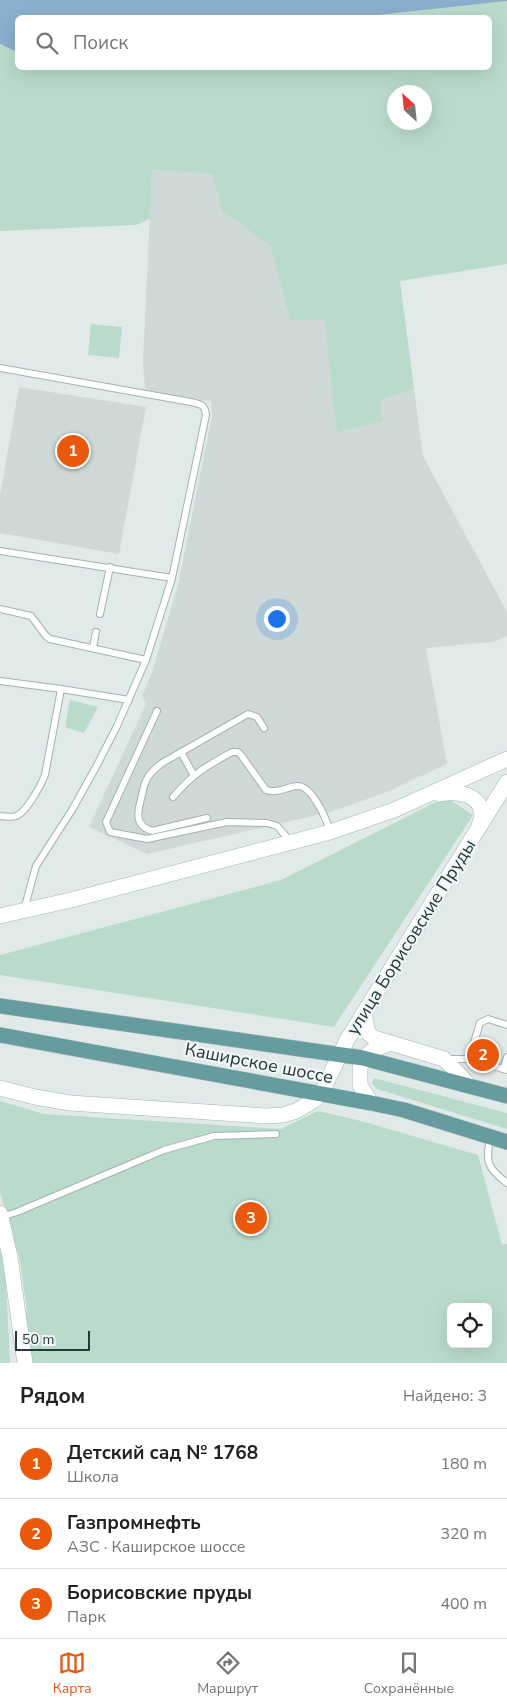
<!DOCTYPE html>
<html lang="ru">
<meta charset="utf-8">
<style>
:root{--surface:#fff;--page:#f6f6f6;--text:#222;--muted:#767676;--line:#e0e0e0;--accent:#ea580c}
body{margin:0;font-family:"Nunito Sans",sans-serif;background:var(--page);color:var(--text)}
.controls{position:absolute;right:15px;bottom:15px;display:grid;overflow:hidden;border-radius:8px;box-shadow:0 5px 20px #0002}
.controls button{width:45px;height:45px;display:grid;place-items:center;padding:0;border:0;border-bottom:1px solid var(--line);background:var(--surface);color:var(--text);font:25px sans-serif}
.compass{position:absolute;left:387px;top:85px;width:45px;height:45px;border-radius:50%;background:var(--surface);box-shadow:0 5px 20px #0002;rotate:333deg}
.scale{position:absolute;left:15px;bottom:12px;width:75px;box-sizing:border-box;padding-left:5px;border:2px solid #223a3a;border-top:0;font-size:14px;line-height:18px;white-space:nowrap;color:#223a3a;-webkit-text-stroke:4px #f1f7f6;paint-order:stroke}
.you{position:absolute;left:276px;top:618px;width:18px;height:18px;margin:-12px;border:4px solid #fff;border-radius:50%;background:#1a73e8;box-shadow:0 0 0 8px #1a73e833}
.badge{display:grid;place-items:center;width:32px;height:32px;border-radius:50%;background:var(--accent);color:#fff;font-size:16px;font-weight:700}
.pin{position:absolute;translate:-50% -50%;border:2px solid #fff;box-shadow:0 1px 5px #0006}
.list{margin:0;padding:0;list-style:none}
h2{display:flex;justify-content:space-between;align-items:center;height:65px;margin:0;padding:0 20px;font-size:21px}
h2 small{font-size:16px;font-weight:400;color:var(--muted)}
.list li{display:grid;grid-template-columns:32px 1fr auto;gap:15px;align-items:center;box-sizing:border-box;height:70px;padding:0 20px;border-top:1px solid var(--line)}
.list b{display:block;font-size:19px;white-space:nowrap}
.list p{margin:0;font-size:16px;white-space:nowrap;color:var(--muted)}
.list em{font-size:16px;font-style:normal;color:var(--muted)}
.icon{flex:none;width:28px;height:28px;fill:none;stroke:currentColor;stroke-width:2;stroke-linecap:round;stroke-linejoin:round}
.map{position:relative;flex:none;width:507px;height:1363px;overflow:hidden}
.search{position:absolute;background:var(--surface);box-shadow:0 5px 20px #0002;left:15px;right:15px;top:15px;height:55px;display:flex;align-items:center;gap:12px;box-sizing:border-box;padding:0 18px;border-radius:8px;color:var(--muted);font-size:19px}
.sheet{height:275px;background:var(--surface)}
nav{display:flex;justify-content:space-around;align-items:center;box-sizing:border-box;height:70px;border-top:1px solid var(--line);background:var(--surface);font-size:14px;color:var(--muted)}
nav a{display:grid;justify-items:center;gap:2px}
nav .on{color:var(--accent)}
.map>svg:first-child{display:block}
.built{fill:#cfdad8}
.green{fill:#badbcc;fill-rule:evenodd}
.water{fill:#8bb0cd}
.lines{fill:none;stroke-linecap:round;stroke-linejoin:round}
.service-casing{stroke:#a3b2b1;stroke-width:8}
.secondary-casing{stroke:#a0b5b4;stroke-width:16}
.primary-casing{stroke:#bdc4c4;stroke-width:16}
.service{stroke:#fff;stroke-width:6}
.secondary{stroke:#fff;stroke-width:15}
.primary{stroke:#679c9e;stroke-width:15}
.labels{text-anchor:middle;stroke-width:4.5;stroke-linejoin:round;paint-order:stroke}
.street-label{font-size:18px;fill:#223a3a;stroke:#f1f7f6}
</style>
<div class="map">
<svg width="507" height="1363" viewBox="0 0 507 1363">
<rect width="100%" height="100%" fill="#e0eae9"/>
<g class="built">
<path d="M152,170L212,174L222,211L270,246L290,320L325,319L380,400L414,389L423,456L507,612V636L493,642L426,648L447,764L387,792L331,812L147,854L89,827L146,704L142,696L151,675L178,585L212,416L211,401L168,396L145,389L143,362Z"/>
<path d="M19,387L146,407L119,554L0,533V495Z"/>
</g>
<g class="green">
<path d="M507,1V264L400,281L414,389L381,400L382,421L337,432L332,393L325,320H290L270,246L222,211L212,174L152,170L150,219L136,225L0,231V44L17,52L18,68H490V18L349,17ZM394,92H424V122H394Z"/>
<path d="M91,324L122,327L119,358L88,355Z"/>
<path d="M70,700L98,707L84,733L65,727Z"/>
<path d="M446,797L473,815L334,1027L0,975V955L281,880Z"/>
<path d="M374,1078L507,1113V1129L377,1089L372,1084Z"/>
<path d="M0,1101L44,1114L281,1129L318,1111L361,1121L478,1155L502,1245L507,1244V1363H29L25,1312L27,1311L20,1260L0,1193ZM451,1307H488V1344H451Z"/>
<path d="M0,1239L5,1263L10,1363H0Z"/>
</g>
<path class="water" d="M0,0H507V1L349,18H18L17,52L0,44Z"/>
<g class="lines">
<defs>
<g id="service">
<path d="M0,368L191,402C201,404 205,405 206,415L172,578L146,660L117,726L96,767L72,810L36,866L24,910"/>
<path d="M0,551L172,578"/>
<path d="M0,609L31,616L46,636L50,639L146,660"/>
<path d="M100,614L110,567"/>
<path d="M93,647L96,632"/>
<path d="M0,681L61,689L45,775C41,785 26,813 16,816C11,818 5,816 0,816"/>
<path d="M61,689L129,700"/>
<path d="M157,711L106,822L110,832L147,839L227,822L267,823L277,826L290,841"/>
<path d="M181,752L193,774"/>
<path d="M173,797C194,773 205,767 232,752H238L241,755L266,790C276,794 287,787 297,786C312,785 327,820 330,832"/>
<path d="M207,818L152,831C133,825 138,810 142,795C143,789 145,782 148,777C152,771 157,767 162,763L248,714L257,717L264,728"/>
<path d="M447,1059H469L507,1070"/>
<path d="M469,1059L480,1023L488,1019L507,1025"/>
<path d="M503,1069L507,1057"/>
<path d="M490,1137C486,1162 486,1167 507,1183"/>
<path d="M1,1217L17,1212L164,1150L214,1136L276,1134"/>
</g>
<g id="secondary">
<path d="M440,794C456,791 480,793 482,814C482,817 480,822 479,826"/>
<path d="M0,916L71,900L330,832L394,810L507,759"/>
<path d="M364,1013L368,1033L374,1038L444,1059L457,1072L469,1085"/>
<path d="M0,1088L35,1097L70,1103L266,1116L283,1115L296,1111L313,1101L321,1094L347,1040L507,782"/>
<path d="M371,1103L360,1085V1068L363,1058L374,1049L389,1044"/>
<path d="M0,1213L10,1257L25,1363"/>
</g>
<g id="primary">
<path d="M0,1006L363,1058L507,1096"/>
<path d="M0,1035L371,1103L404,1110L507,1142"/>
</g>
</defs>
<use href="#service" class="service-casing"/>
<use href="#secondary" class="secondary-casing"/>
<use href="#primary" class="primary-casing"/>
<use href="#service" class="service"/>
<use href="#secondary" class="secondary"/>
<use href="#primary" class="primary"/>
</g>
<g class="labels">
<g class="street-label">
<text transform="translate(411 937) rotate(-58)" y="6">улица Борисовские Пруды</text>
<text transform="translate(259 1063) rotate(11)" y="6">Каширское шоссе</text>
</g>
</g>
</svg>
<div class="controls">
<button><svg class="icon" aria-label="locate" viewBox="0 0 24 24"><circle cx="12" cy="12" r="6"/><path d="M12 2v4M12 18v4M2 12h4M18 12h4"/></svg></button>
</div>
<svg class="compass" viewBox="-18 -18 36 36"><path d="M0-13l5 13h-10z" fill="#e53935"/><path d="M0 13l5-13h-10z" fill="#767676"/></svg>
<div class="scale">50 m</div>
<div class="you"></div>
<div class="pin badge" style="left:73px;top:451px">1</div>
<div class="pin badge" style="left:483px;top:1055px">2</div>
<div class="pin badge" style="left:251px;top:1218px">3</div>
<div class="search"><svg class="icon" aria-label="search" viewBox="0 0 24 24"><circle cx="10" cy="10" r="6"/><path d="M15 15l6 6"/></svg>Поиск</div>
</div>
<section class="sheet">
<h2>Рядом<small>Найдено: 3</small></h2>
<ul class="list">
<li><span class="badge">1</span><div><b>Детский сад № 1768</b><p>Школа</p></div><em>180 m</em></li>
<li><span class="badge">2</span><div><b>Газпромнефть</b><p>АЗС · Каширское шоссе</p></div><em>320 m</em></li>
<li><span class="badge">3</span><div><b>Борисовские пруды</b><p>Парк</p></div><em>400 m</em></li>
</ul>
</section>
<nav>
<a class="on"><svg class="icon" aria-label="map" viewBox="0 0 24 24"><path d="M3 6l6-2 6 2 6-2v14l-6 2-6-2-6 2zM9 4v14M15 6v14"/></svg>Карта</a>
<a><svg class="icon" aria-label="directions" viewBox="0 0 24 24"><path d="M12 3l9 9-9 9-9-9zM9 14v-3h6M13 9l2 2-2 2"/></svg>Маршрут</a>
<a><svg class="icon" aria-label="saved" viewBox="0 0 24 24"><path d="M7 4h10v16l-5-4-5 4z"/></svg>Сохранённые</a>
</nav>
